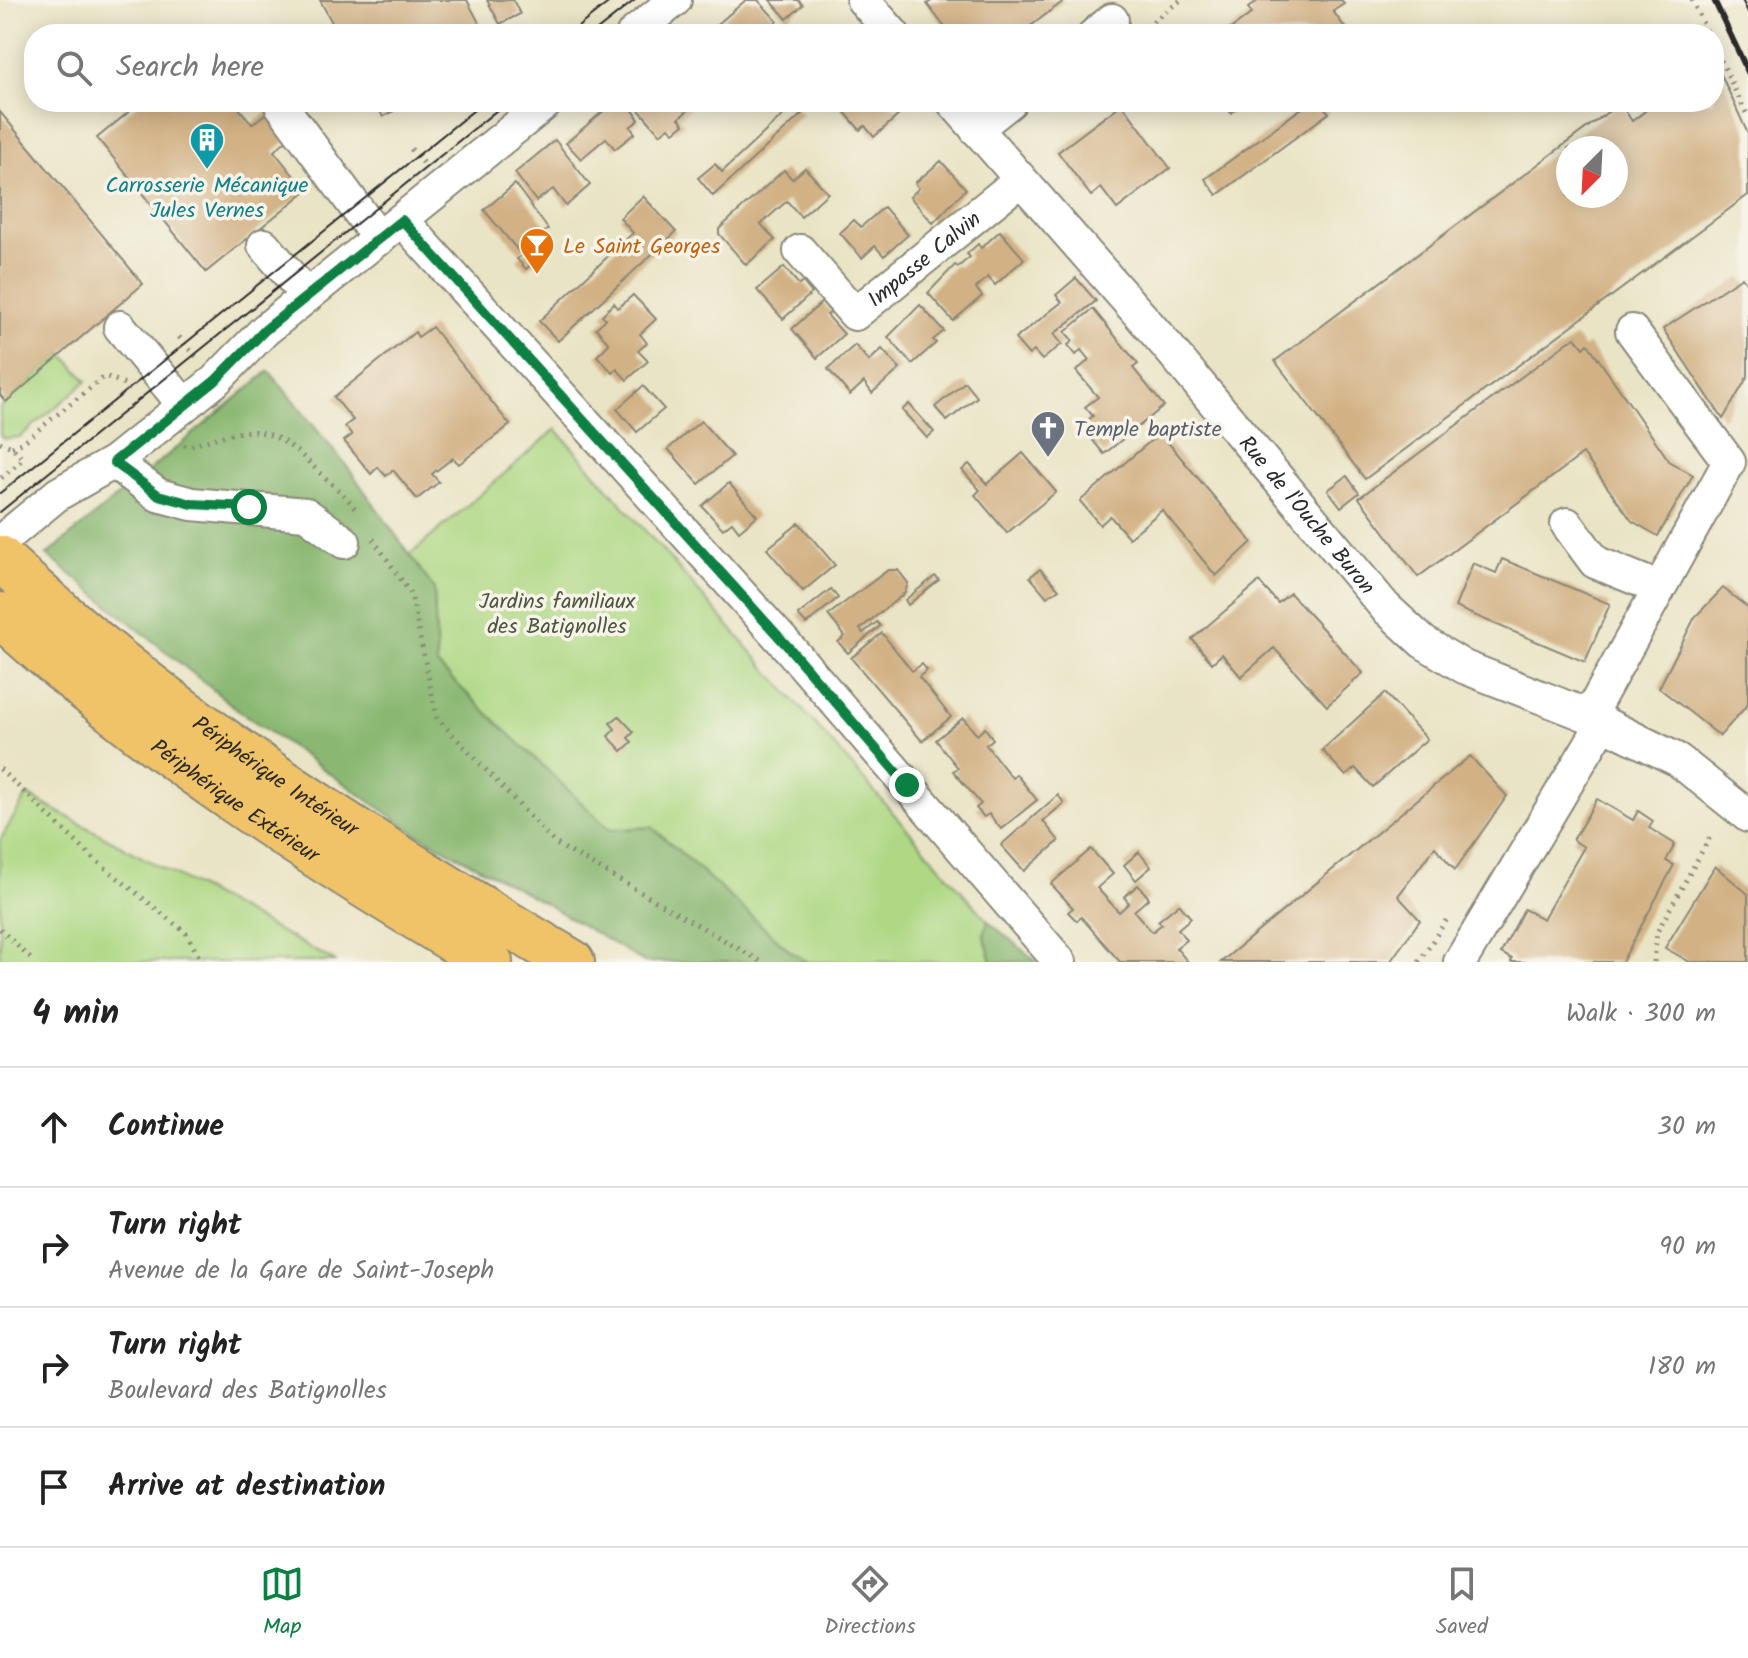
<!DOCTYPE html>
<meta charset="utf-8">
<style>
:root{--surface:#fff;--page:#f2f2f2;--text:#222;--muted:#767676;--line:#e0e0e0;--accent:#0b8043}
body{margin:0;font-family:Kalam,sans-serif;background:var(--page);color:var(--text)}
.compass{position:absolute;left:1556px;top:136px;width:72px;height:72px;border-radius:50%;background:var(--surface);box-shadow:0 4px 20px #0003;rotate:204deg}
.stop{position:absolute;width:24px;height:24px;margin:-18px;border:6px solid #0b8043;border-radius:50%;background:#fff}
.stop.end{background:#0b8043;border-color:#fff;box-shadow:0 2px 8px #0008}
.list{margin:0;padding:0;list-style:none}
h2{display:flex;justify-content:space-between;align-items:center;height:104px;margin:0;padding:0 32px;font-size:34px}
h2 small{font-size:26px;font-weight:400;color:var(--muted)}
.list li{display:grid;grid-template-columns:52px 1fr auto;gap:24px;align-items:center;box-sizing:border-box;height:120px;padding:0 32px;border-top:2px solid var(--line)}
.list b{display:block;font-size:30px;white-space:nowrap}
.list p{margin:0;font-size:26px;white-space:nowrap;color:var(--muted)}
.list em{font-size:26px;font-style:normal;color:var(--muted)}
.icon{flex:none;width:44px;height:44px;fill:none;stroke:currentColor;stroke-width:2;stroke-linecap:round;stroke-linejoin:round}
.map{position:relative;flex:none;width:1748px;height:962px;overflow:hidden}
.search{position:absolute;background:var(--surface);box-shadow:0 4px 20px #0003;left:24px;right:24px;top:24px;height:88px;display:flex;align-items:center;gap:20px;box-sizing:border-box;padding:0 28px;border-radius:32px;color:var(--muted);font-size:30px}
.sheet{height:584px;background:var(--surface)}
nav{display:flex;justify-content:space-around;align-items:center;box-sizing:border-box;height:112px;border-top:2px solid var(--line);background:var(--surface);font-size:22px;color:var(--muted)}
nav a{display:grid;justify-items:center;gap:4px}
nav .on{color:var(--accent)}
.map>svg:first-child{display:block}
.green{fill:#aed884;stroke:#6c8258;stroke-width:2}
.forest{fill:#8ab872;stroke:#5a724e;stroke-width:2}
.building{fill:#d2b184;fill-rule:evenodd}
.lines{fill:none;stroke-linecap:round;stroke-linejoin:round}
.minor-casing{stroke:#8a8878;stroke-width:36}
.highway-casing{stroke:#8a8878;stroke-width:48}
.path{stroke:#8a8878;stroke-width:5;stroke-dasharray:2 6;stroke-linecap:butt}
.minor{stroke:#fff;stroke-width:32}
.highway{stroke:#f1c369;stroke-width:44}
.tram{stroke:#2b2b2b;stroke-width:2}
.rail{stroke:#2b2b2b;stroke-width:6}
.route{stroke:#0b8043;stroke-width:10}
.labels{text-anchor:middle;stroke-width:7;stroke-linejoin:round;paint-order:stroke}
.culture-label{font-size:22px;fill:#0d838f;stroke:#f7f3e8}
.food-label{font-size:22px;fill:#c56008;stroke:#f7f3e8;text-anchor:start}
.street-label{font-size:22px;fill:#2b2b2b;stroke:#f7f3e8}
.worship-label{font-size:22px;fill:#5b616d;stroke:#f7f3e8;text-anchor:start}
.park-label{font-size:22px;fill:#4c5641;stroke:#f7f3e8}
</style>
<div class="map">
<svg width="1748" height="962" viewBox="0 0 1748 962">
<rect width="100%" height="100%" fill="#f7f3e8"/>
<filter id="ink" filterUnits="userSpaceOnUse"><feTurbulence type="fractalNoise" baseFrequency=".0125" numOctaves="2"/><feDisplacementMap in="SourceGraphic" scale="16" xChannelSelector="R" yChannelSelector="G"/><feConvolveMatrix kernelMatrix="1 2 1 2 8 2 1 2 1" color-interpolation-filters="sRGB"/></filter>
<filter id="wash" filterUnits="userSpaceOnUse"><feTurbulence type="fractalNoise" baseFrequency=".006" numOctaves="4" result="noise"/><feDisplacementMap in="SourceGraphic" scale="32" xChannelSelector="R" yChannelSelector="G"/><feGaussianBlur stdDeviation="1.8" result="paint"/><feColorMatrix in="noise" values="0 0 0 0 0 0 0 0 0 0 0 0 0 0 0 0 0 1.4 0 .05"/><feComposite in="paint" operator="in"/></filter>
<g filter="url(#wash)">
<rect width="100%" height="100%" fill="#eae4c6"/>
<g class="green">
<path d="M62,353L87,381L20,437L4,439L0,435V407Z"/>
<path d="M556,429L988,921L984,934L992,962H808L790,951L652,827L610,830L437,665L434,589L410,555Z"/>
<path d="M27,795L336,962H0V840Z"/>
</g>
<g class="forest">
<path d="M269,371L349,469L434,589L437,665L610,830L652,827L790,951L808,962H644L543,902L417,834L238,710L47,555Z"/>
<path d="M988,921L1037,962H992L984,934Z"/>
</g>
<g id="blocks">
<g class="building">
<path d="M320,0H467L485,34H338Z"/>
<path d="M487,0H513L520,14L500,24Z"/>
<path d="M746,0H758L777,21L773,25L781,34H706Z"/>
<path d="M770,0H798L803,5L787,19Z"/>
<path d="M933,0H1065L1020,34H950L927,4Z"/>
<path d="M1259,0H1341L1344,4L1333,11L1348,32L1224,34L1252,13L1248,8Z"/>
<path d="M1714,59L1748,134V195L1365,479L1275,361L1620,103L1632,121L1657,102H1714ZM1568,148H1616V196H1568Z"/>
<path d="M141,102H234L252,124L269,111L290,137L274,151L306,191L206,272L97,138Z"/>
<path d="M375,102H410L383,117Z"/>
<path d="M614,102H626L635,113L639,120L630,127L635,133L615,149L606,138L581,159L566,143Z"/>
<path d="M632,102H698L679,118L684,124L674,132L669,127L660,134Z"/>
<path d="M836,102L890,103L900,114L874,137L865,126L860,130Z"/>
<path d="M1222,102H1245L1231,113Z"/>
<path d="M1310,102H1320L1329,113L1217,195L1205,179Z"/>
<path d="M1122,104L1170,168L1117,209L1101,188L1091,196L1058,152Z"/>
<path d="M794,105L802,114L713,196L698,178L715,164L722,172Z"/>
<path d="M0,112L143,284L6,402L0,395Z"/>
<path d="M555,140L590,185L566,206L553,189L536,201L515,173Z"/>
<path d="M941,161L966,189L933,223L910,197L919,188L915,183Z"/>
<path d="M805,168L828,193L801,217L787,201L761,224L775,240L746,265L719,234V229L784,170L792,179Z"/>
<path d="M515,184L548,229L520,253L484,210Z"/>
<path d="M643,196L676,232L558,341L539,321L633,233L620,218Z"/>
<path d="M884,207L908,235L884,256L875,246L862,258L840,233L854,220L861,227Z"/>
<path d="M1000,231L1024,259L995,285L988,277L976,288L982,296L953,321L928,293L955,265L958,267L970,257L967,254L978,244L981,248Z"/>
<path d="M528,250L537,260L526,269L517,259Z"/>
<path d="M784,267L799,285L803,282L812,293L783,319L757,290Z"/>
<path d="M1742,277L1748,285V376L1723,419L1663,329Z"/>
<path d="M1076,278L1096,301L1054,334L1062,344L1042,360L1034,351L1029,355L1015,339L1062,302L1056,295Z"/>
<path d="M633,295L656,319L640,334L647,343L638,351L648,361L627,380L617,369L613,373L597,356L609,344L596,328L606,319L602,315L614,303L618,308Z"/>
<path d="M822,302L831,312L827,315L844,334L817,358L792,329Z"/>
<path d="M920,305L944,331L933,340L936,343L912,364L888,337Z"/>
<path d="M1093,309L1138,364L1133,368L1164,406L1104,454L1081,426L1093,416L1085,407L1098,397L1076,371L1089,360L1081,350L1076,355L1068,345L1073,341L1065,332Z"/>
<path d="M432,327L510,425L459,464L453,458L432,474L439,482L417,499L393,470L386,476L378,467L371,474L344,441L352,435L345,426L353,420L334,397L415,332L418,337Z"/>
<path d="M1575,337L1584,348L1588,344L1670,462L1693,475L1658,536L1632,521L1583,454L1418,577L1359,498Z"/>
<path d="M855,345L869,361L882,349L900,369L872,393L864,382L850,395L828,369Z"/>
<path d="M965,382L977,397L947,421L935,407Z"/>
<path d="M643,386L664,409L637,432L617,409Z"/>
<path d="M909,404L934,432L927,438L902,410Z"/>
<path d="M701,421L732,456L699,484L668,449Z"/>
<path d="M1160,433L1252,542L1216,576L1162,510L1129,538L1110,516L1100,525L1080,501Z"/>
<path d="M1023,453L1056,492L1007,533L975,495L980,490L962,470L969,464L987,484Z"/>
<path d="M1347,476L1359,493L1341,507L1328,490Z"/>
<path d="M729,483L757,516L739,531L732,522L723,529L702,506Z"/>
<path d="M799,523L835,565L803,591L767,549Z"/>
<path d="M1502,559L1610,604L1585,662L1455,607L1473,563L1496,573Z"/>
<path d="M1040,569L1059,589L1047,597L1030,577Z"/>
<path d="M888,570H898L908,583L905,593L860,629L863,633L877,622L880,626L848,653L838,642L845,636L828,615Z"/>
<path d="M935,576L939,580L908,605L905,600Z"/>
<path d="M1259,582L1278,603L1290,593L1363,673L1327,706L1274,648L1241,677L1222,654L1212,663L1192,639Z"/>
<path d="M1723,588L1748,608V704L1720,736L1659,688L1695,617Z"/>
<path d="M831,589L838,598L806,624L798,615Z"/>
<path d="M882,633L912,671L922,664L927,670L919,677L951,717L922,741L851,658Z"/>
<path d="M1385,693L1427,739L1373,787L1355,768L1346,776L1322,750Z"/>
<path d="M619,716L634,732L628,738L632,742L622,751L608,736L615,729L610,723Z"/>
<path d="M963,718L977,735L985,728L993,739L986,745L1012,778L1016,774L1037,800L1001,829L989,814L984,817L976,808L981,804L953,771L958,768L936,740Z"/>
<path d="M1470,756L1507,796L1455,870L1435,847L1398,896L1420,920L1390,962H1221Z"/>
<path d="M1058,795L1064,803L1043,821L1059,841L1024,871L1001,845Z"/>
<path d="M1597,799L1633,820L1638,811L1653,821L1649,828L1675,844L1666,861L1674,865L1622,962H1511L1512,959L1501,953L1524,909L1543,919L1584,847L1573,840Z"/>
<path d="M1091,849L1113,874L1097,888L1119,912L1129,903L1124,897L1138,885L1149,898L1134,911L1152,932L1162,924L1158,921L1179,904L1191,918L1178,929L1186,940L1176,948L1188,962H1120L1081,917L1077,921L1068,912L1073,908L1051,884Z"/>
<path d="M1139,852L1151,867L1136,880L1124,865Z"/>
<path d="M1715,866L1748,894V962H1690L1665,948Z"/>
</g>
</g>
</g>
<g filter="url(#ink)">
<use href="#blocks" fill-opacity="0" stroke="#8a8878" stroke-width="2"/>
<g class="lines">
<defs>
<g id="minor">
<path d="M863,0L893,34"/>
<path d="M633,34L675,0"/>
<path d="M1095,34L1112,20"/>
<path id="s1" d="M953,102L1168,347L1385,607L1423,642L1464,667L1589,716L1678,760L1748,816"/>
<path d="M281,105L379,239"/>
<path d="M976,129L1010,102"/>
<path d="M402,220L790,649L1060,962"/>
<path d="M264,245L307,296"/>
<path id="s2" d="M800,251L855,314L1019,181"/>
<path d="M120,327L184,405"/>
<path d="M114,462L158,495L192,504L306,514L344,542"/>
<path d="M1567,524L1595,562L1659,588"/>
<path d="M0,542L58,494L114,462L215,381L265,330L547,102"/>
<path d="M1589,716L1729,462L1632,331"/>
<path d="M1460,962L1603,723"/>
</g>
<g id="highway">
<path id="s3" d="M0,558C172,720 370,843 572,962"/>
<path id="s4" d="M0,615C148,752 317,860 490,962"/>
</g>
</defs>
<use href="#minor" class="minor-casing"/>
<use href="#highway" class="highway-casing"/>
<g class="path">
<path d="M1692,0L1708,34"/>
<path d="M1140,31L1181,0"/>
<path d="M1714,46L1748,117"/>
<path d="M411,149L424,164"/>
<path d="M179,337L197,358"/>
<path d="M0,442L12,447L23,459L0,479"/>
<path d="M184,445L188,447C254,425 267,420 320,473C334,487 347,496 358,513"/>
<path d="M12,447L22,443L105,376L125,384"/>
<path d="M373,539L411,594L437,718L555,843L762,962"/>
<path d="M0,769L93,858L186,933L202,962"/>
<path d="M0,929L34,962"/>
<path d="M1419,962L1447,919"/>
<path d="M1654,962L1657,932L1710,837"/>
</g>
<use href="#minor" class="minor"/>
<use href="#highway" class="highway"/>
<g class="tram">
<path d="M1742,0L1748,12"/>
<path d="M569,34L612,0"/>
<path d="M592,34L635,0"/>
<path d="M0,493L484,102"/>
<path d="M0,512L507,102"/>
</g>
<path class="rail" d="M1714,0L1748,72"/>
</g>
</g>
<g class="lines" filter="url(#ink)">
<path class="route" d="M249,507L192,504L158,495L114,462L215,381L265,330L402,220L790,649L907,785"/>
</g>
<defs>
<symbol id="building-pin" viewBox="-11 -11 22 30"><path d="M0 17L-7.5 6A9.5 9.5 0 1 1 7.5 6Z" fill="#0f9aa8" stroke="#f7f3e8"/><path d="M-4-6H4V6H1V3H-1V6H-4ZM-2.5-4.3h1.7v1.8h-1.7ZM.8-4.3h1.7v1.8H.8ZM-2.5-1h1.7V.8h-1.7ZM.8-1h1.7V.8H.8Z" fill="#fff"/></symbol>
<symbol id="bar-pin" viewBox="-11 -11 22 30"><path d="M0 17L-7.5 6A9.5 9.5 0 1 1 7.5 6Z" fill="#e8710a" stroke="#f7f3e8"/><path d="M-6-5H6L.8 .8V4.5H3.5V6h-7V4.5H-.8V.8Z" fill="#fff"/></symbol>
<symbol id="church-pin" viewBox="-11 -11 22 30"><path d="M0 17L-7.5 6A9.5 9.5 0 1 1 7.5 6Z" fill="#6b7280" stroke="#f7f3e8"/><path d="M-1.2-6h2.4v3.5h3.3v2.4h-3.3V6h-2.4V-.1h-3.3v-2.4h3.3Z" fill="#fff"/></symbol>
</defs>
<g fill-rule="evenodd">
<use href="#building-pin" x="187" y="120" width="40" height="54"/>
<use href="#bar-pin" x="517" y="225" width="40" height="54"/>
<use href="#church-pin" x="1028" y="408" width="40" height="54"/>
</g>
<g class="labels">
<g class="culture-label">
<text x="207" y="192">Carrosserie Mécanique<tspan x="207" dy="25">Jules Vernes</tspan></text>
</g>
<g class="food-label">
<text x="563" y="253">Le Saint Georges</text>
</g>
<g class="street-label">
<text dy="8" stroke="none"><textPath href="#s2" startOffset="172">Impasse Calvin</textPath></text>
<text dy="8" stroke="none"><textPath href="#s1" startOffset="544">Rue de l'Ouche Buron</textPath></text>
<text dy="8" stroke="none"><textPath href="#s3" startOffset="352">Périphérique Intérieur</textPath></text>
<text dy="8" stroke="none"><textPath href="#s4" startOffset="300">Périphérique Extérieur</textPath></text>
</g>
<g class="worship-label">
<text x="1074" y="436">Temple baptiste</text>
</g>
<g class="park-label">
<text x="557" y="608">Jardins familiaux<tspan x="557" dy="25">des Batignolles</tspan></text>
</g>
</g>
</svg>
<svg class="compass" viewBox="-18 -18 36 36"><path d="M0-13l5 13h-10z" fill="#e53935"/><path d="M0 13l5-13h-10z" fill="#767676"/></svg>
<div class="stop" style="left:249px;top:507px"></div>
<div class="stop end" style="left:907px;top:785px"></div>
<div class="search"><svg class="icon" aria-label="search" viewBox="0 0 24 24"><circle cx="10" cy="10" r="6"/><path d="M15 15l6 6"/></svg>Search here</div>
</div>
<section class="sheet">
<h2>4 min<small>Walk · 300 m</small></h2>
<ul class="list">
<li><svg class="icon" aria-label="ahead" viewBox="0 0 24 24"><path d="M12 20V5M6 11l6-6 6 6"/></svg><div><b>Continue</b></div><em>30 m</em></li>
<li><svg class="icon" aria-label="right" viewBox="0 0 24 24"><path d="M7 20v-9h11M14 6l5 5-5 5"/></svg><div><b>Turn right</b><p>Avenue de la Gare de Saint-Joseph</p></div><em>90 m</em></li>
<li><svg class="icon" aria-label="right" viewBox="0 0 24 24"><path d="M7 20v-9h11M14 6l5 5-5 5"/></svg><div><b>Turn right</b><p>Boulevard des Batignolles</p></div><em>180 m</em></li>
<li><svg class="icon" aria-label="arrive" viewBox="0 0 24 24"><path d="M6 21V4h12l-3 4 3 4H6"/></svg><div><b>Arrive at destination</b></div></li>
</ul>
</section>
<nav>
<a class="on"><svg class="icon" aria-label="map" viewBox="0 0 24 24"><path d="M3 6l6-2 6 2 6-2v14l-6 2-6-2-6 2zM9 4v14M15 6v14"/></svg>Map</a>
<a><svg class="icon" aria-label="directions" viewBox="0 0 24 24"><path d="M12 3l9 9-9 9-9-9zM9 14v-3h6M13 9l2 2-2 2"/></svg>Directions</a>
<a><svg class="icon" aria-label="saved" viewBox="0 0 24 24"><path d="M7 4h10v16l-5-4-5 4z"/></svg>Saved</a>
</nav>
